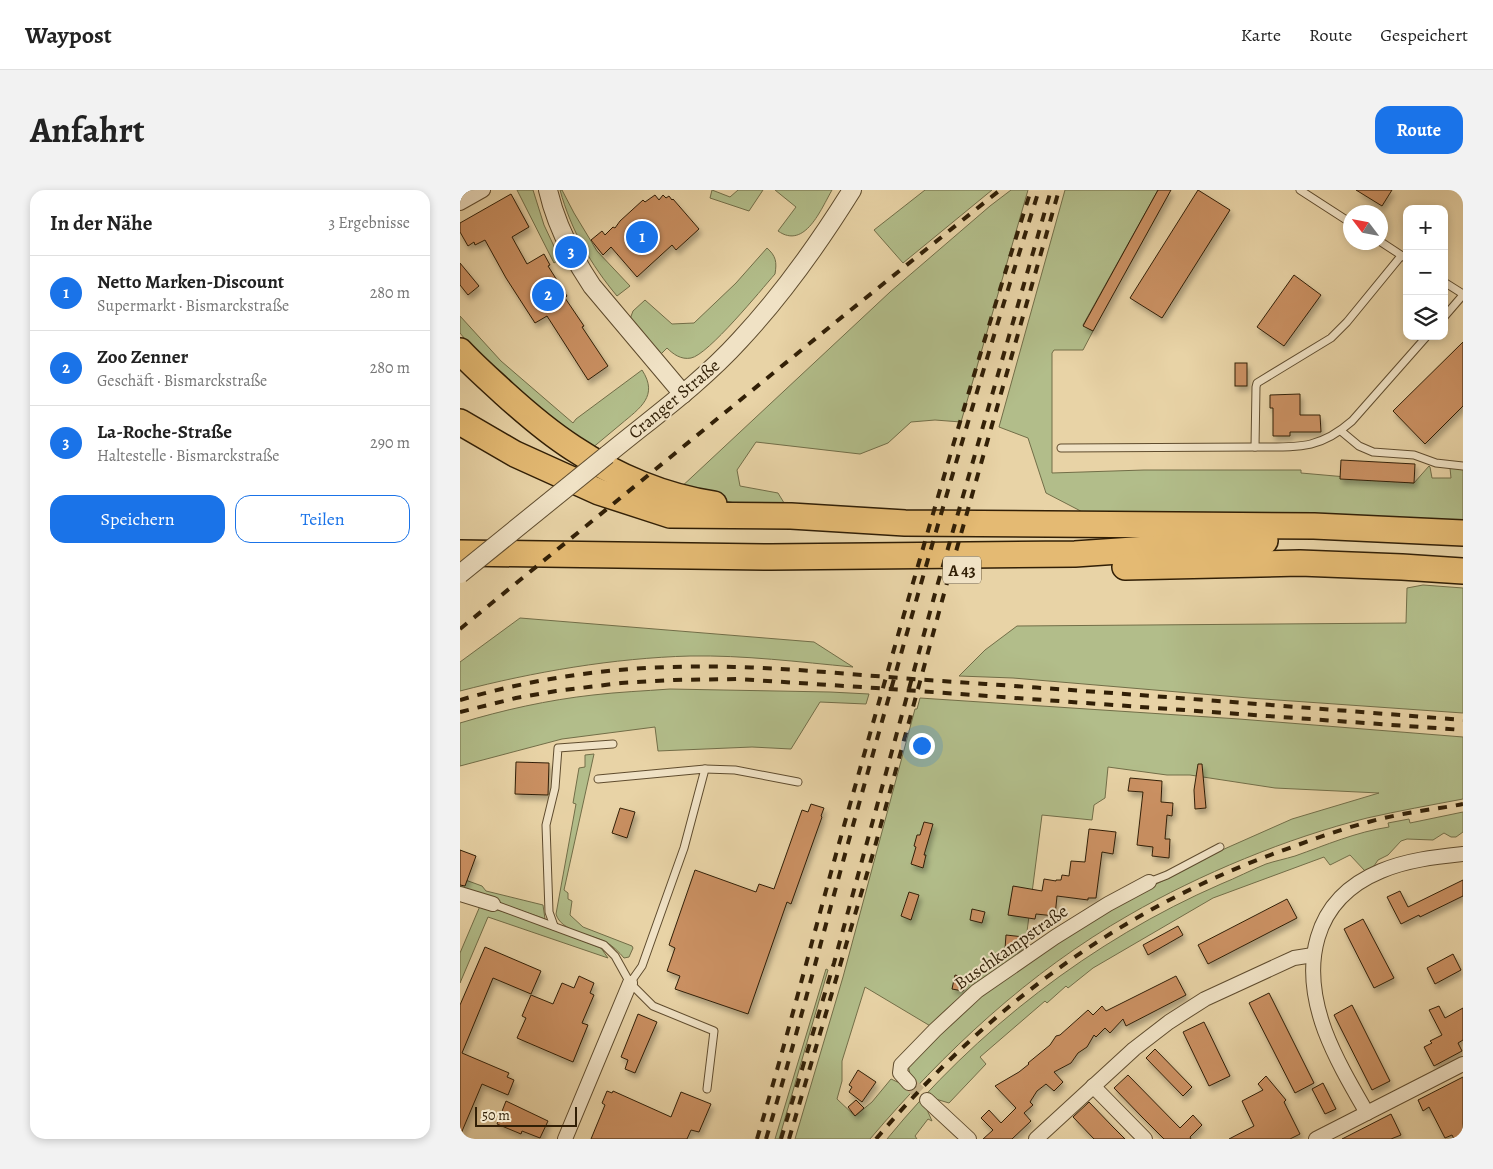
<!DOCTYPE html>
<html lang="de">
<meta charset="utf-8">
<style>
:root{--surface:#fff;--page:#f2f2f2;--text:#222;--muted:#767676;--line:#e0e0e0;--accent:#1a73e8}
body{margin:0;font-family:Alegreya,serif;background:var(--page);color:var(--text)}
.controls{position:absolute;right:15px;top:15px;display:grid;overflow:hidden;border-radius:10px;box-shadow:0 2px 8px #0003}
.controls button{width:45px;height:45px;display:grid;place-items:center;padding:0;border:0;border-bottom:1px solid var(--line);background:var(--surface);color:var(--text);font:25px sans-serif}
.compass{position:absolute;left:883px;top:15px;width:45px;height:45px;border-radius:50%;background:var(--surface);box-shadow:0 2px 8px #0003;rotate:302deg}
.scale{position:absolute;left:15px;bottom:12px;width:102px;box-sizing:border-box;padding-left:5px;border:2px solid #311f06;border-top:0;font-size:14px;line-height:18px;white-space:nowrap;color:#311f06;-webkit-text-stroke:4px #f0e2c5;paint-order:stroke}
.you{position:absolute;left:461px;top:555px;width:18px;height:18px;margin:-12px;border:4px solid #fff;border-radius:50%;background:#1a73e8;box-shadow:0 0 0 8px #1a73e833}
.badge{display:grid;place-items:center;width:32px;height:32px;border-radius:50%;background:var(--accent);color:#fff;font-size:16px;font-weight:700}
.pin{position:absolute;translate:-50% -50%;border:2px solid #fff;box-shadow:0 1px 5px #0006}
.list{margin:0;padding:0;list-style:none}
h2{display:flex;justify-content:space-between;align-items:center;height:65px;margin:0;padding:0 20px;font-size:21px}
h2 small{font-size:16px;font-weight:400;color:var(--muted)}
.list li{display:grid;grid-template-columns:32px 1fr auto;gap:15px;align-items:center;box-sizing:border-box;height:75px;padding:0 20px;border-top:1px solid var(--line)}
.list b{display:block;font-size:19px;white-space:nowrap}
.list p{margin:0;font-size:16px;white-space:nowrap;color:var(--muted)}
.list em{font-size:16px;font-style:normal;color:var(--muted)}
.actions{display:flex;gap:10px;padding:15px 20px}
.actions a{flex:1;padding:11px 0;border:1px solid var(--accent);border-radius:15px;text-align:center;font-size:18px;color:var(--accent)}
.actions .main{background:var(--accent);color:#fff}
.icon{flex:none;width:28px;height:28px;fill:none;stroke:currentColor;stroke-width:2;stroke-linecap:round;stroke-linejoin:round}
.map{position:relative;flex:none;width:1003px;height:949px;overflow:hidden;border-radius:15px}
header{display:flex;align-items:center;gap:30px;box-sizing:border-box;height:70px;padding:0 25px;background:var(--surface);border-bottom:1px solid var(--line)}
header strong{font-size:24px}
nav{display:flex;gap:28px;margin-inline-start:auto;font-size:18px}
.intro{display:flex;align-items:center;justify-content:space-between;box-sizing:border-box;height:120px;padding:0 30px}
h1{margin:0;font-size:35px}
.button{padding:12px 22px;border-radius:15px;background:var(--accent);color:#fff;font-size:18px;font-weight:700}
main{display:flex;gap:30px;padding:0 30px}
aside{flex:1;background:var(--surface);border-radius:15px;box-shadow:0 2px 8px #0003}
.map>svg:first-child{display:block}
.green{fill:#b2bd8a;stroke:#726e48;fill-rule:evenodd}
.building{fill:#ca9062;stroke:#311f06;filter:url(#shadow)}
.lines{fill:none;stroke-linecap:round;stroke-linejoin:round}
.minor-tunnel{stroke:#c3af86;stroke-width:14;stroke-dasharray:14 7;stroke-linecap:butt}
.service-casing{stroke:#5f4c2e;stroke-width:9}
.minor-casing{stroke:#5f4c2e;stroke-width:16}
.tertiary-casing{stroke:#5f4c2e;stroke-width:20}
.motorway-casing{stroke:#311f06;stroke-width:28}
.service{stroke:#f0e2c5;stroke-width:7}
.minor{stroke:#f0e2c5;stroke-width:14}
.tertiary{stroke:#f0e2c5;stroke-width:18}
.motorway{stroke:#e4ba73;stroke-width:25}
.rail{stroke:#311f06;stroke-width:4;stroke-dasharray:9 9;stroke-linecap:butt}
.tertiary-bridge-casing{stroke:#5f4c2e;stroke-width:20;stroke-linecap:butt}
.tertiary-bridge{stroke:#f0e2c5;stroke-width:18}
.labels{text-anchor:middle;stroke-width:4;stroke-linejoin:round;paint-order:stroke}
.shield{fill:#f0e2c5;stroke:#6a5a3f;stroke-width:1}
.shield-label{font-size:16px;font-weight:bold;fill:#311f06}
.street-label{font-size:18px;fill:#311f06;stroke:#f0e2c5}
</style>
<header>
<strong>Waypost</strong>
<nav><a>Karte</a><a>Route</a><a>Gespeichert</a></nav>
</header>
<div class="intro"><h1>Anfahrt</h1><a class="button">Route</a></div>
<main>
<aside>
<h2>In der Nähe<small>3 Ergebnisse</small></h2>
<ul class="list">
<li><span class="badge">1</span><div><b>Netto Marken-Discount</b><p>Supermarkt · Bismarckstraße</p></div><em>280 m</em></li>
<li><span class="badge">2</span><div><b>Zoo Zenner</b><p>Geschäft · Bismarckstraße</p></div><em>280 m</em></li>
<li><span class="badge">3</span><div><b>La-Roche-Straße</b><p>Haltestelle · Bismarckstraße</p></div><em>290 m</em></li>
</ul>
<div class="actions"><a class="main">Speichern</a><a>Teilen</a></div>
</aside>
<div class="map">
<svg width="1003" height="949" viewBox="0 0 1003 949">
<defs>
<filter id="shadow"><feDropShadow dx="2.5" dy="4.5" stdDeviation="2.5" flood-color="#0004"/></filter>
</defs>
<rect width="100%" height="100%" fill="#e8d3a6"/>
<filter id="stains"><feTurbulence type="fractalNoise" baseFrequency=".004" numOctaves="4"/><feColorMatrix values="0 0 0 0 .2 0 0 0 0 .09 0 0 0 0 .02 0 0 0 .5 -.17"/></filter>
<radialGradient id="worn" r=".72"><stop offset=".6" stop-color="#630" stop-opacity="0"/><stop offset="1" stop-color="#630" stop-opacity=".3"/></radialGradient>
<g class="green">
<path d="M57,0H73L84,35L100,69L94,73Z"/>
<path d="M100,0H102L114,23L137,61L170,96L157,106C131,75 111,40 100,0Z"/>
<path d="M252,0L270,7L278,0H303L289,21L250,8Z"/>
<path d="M315,0H372C361,19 345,60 318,41L336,17Z"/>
<path d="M465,0H532L443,73L414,40Z"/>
<path d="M551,0H568L501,232L475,230L451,232L428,253L400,264L296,252L277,280L280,296L318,303L329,321L279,314L218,300L430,102L530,16Z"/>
<path d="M605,0H698L623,135L633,141L623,160H594L592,163V283L684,280H841V283L954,293L969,276L970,277L972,288H991L990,278L1003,279V339L636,329L586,303L568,248L539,237Z"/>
<path d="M307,58C316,66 317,72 315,84C301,100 248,165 231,168C221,170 213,164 207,158L201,164L170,129L173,121L185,110L212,134L234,133L276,93Z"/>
<path d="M0,126L41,171L113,233L116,229L182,180C199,206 180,218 161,234C151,242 141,251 131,259L98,237L9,154L0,143Z"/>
<path d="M963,395L1003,398V523L789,508L553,488L499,486L525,460L557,436L946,433L947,398Z"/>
<path d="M60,428L354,452L393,477C339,472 284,465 230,466C154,468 73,482 0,501V472Z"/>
<path d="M210,499L370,502L409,504L406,514L360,512L331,559L292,557L198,561L195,537L102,549L0,576V533C43,520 88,510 133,505C158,502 184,501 210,499Z"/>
<path d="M460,508L779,529L1003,547V609C971,615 938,621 907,628C827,648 740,684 669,725C569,782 484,862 410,949H335L383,787L455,519H457ZM648,577L707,585H730L815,598L919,603L832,629L762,660L709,688L663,709L520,804L448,874L451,890L446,896L431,889L412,912L395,926L377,909L382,891V871L405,797L472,837L564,765L582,625L632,630L634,615L645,608Z"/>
<path d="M134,564L104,700L108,703V709L112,711L110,725L123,737L172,756L173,758L169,767L164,768C159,762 153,756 146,752C131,744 101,742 96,724L116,614L113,613L119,578L125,577V565Z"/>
<path d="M1003,622V642L996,647H991L984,643L973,650L947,649L941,651L928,665L918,670L914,676L905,681L890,665L870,675L864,667L753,708L633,778L608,798L606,796L587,813L585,811L520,867L526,874L489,913L469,907L464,913L472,931L468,929L455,946L457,949H427C515,841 632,750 761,694C776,688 791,680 806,674C815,671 825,669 835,666C866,655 896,642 929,637L928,633L949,629L950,633Z"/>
<path d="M0,688L22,696L26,701L83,715L85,729L0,699Z"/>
<path d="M20,716H25L64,728L141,758L148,768L28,727L0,793V763Z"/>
<path d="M366,779L368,780L319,949H315Z"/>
</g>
<g class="building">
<path d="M698,0H711L633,141L623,136Z"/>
<path d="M738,0L770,20L702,128L670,108Z"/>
<path d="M896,0H932L922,16Z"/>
<path d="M51,4L69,37L52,47L67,74L84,64L90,75L88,76L107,106L105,108L124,136L122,137L148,176L128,190L87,126L75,133L46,88L25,50L15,55L14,52L8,56L0,42V33Z"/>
<path d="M195,5L199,10L203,5L206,8L209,6L212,10L213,9L239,39L216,60L212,55L177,87L151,57L143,65L131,50L142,41L145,45L153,37L155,38L160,31L183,10L185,12Z"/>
<path d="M0,73L19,96L8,105L0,95Z"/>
<path d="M834,85L861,105L824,156L797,137Z"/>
<path d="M1003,152V216L965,254L933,221Z"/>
<rect x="775" y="173" width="12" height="23"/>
<path d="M840,204V225H860L861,242H830V246H813V218H810V205Z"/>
<path d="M881,270L955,274L954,293L880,289Z"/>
<path d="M56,572L89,573L88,605L55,604Z"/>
<path d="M738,574H742L746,618L735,619L734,600Z"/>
<path d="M670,588L702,591L701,612L713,613L712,626L707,625L705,649H710L709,668L692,666L693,657L677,655L683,602L668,601Z"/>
<path d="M351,614L364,618L361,626L362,627L331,714L327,712L288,824L215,799L220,786L207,781L215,758L209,755L235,680L296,702L299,694L314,699L342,620L348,622Z"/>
<path d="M160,618L175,622L167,648L152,643Z"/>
<path d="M464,632L473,634L464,665H466L463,678L451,674L456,657L454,656L457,645H460Z"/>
<path d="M629,639L656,642L653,664L642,662L636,708H628V710L597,706L595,726L576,724L575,729L548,725L553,696L582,701L584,689L596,691V690H601L602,685L609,686L611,671L625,672Z"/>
<path d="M0,660L16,666L5,696L0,695Z"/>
<path d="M1003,690V706L960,727L959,725L941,734L927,707L940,701L948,717Z"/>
<path d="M449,702L459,705L451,730L441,726Z"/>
<path d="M827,709L837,728L748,774L738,755Z"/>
<path d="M512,719L525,722L522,733L510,730Z"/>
<path d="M903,729L934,788L914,798L884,739Z"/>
<path d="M718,736L723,745L688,765L683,755Z"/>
<path d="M546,745L564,747L562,759L559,761L545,759Z"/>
<path d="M25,757L81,781L71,804L33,788L2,863L49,883L47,887L54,890L48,905L22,894L0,946V815Z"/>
<path d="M993,764L1001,780L975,794L967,778Z"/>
<path d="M495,785L506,788L503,801L492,799Z"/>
<path d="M119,786L134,793L130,803L134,805L122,833L128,835L113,872L57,848L66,828L62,826L71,805L93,814L102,793L114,798Z"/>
<path d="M716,786L726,805L666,836L663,829L650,843L645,838L636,847L634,845L627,857L618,863L611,873L594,882L603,892L594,901L586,894L577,901L570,912L573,915L564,923L571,931L552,949H523L533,940L521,928L529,920L541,933L556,918L535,896L559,882L569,874L568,873L590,855L596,846L600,845L628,820L633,825L642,816L646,821Z"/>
<path d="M809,803L854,893L835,903L789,813Z"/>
<path d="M892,815L930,891L912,900L874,825Z"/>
<path d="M979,816L985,828L1003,818V850L998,853L1002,861L974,876L964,857L972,853L970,851L982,845L969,820Z"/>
<path d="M178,824L197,832L175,883L165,879L168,870L161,867Z"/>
<path d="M744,832L770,886L749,896L723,842Z"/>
<path d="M695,859L732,897L723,906L686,868Z"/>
<path d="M398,880L416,892L402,912L389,902L392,897L389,895Z"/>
<path d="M668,885L720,938L733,925L742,935L730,947L731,949H704L682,927L654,898Z"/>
<path d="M806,886L826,910L824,912L840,944L830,949H769L794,936L782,911L803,900L798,894Z"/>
<path d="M1003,887V946L994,949L992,945L985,948L969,917L963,921L958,910Z"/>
<path d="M863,893L876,919L865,924L852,899Z"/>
<path d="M147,901L152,903L153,901L211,927L221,902L251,914L239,942L231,940L227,949H131L145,915L142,913Z"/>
<path d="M396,910L404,918L395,926L388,917Z"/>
<path d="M46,911L88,931L80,948L62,941L61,944L37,934Z"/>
<path d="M629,912L653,937L665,949H634L613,927Z"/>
<path d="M931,924L941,945L931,949H882Z"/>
</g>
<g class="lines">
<path class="minor-tunnel" d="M449,893L467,910"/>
<defs>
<g id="service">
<path d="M840,0L891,33"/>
<path d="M921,52L947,69"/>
<path d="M941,66L887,132L871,148L797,193L796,197L795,257C837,257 859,260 892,231L967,146"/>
<path d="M984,92L1003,104"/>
<path d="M984,127L1003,105"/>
<path d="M881,241L899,256L913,262L954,265L976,273L1003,276"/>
<path d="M601,258L795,257"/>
<path d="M245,579L275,580L338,592"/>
<path d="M138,589L245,579L224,658L182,776L170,793"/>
<path d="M689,692L707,685L760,657"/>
<path d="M33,714L144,755L155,766L170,793L193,816L254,841L247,899"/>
<path d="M94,736L89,722L86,635L95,598L98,558L153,554"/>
</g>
<g id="minor">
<path d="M0,13L23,0"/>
<path d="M0,704L33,714"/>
<path d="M449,893L440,883L441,875L475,840L517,801L595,747L648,714L689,692"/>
<path d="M633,896L685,949"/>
<path d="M467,910L509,949"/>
<path d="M907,923C892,897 876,870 865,841C841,776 851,710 921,681C947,670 975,667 1003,664"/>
<path d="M105,949L170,793"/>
<path d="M576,949L674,859L709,832L745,809L834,768L853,765"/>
<path d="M856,949L1003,874"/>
</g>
<g id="tertiary">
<path d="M88,0C96,35 112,66 132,96L223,204"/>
<path d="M147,265C192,228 241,193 280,150C323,104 359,53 392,0"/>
</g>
<g id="motorway">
<path d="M0,161C14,176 29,189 44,203C66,223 88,242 113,258C155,286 205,307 254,314"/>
<path d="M0,232L55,264L139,302L210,325L331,326L445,333L854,336L1003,343"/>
<path d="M0,363L311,367L615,364L805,351"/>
<path d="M665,377L840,373L942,377L1003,381"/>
</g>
</defs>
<use href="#service" class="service-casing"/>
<use href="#minor" class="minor-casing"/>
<use href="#tertiary" class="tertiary-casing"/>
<use href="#motorway" class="motorway-casing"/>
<use href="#service" class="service"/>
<use href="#minor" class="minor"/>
<use href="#tertiary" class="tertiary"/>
<use href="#motorway" class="motorway"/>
<g class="rail">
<path d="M0,439L377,131L540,0"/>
<path d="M0,510C68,490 139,479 210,477C296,474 382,484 467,490C646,502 825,516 1003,530"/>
<path d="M0,522L56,508L96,501L161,493L214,490L277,489L416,498L1003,540"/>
<path d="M297,949C326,852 351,754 378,657C440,437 502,218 571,0"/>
<path d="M306,949C335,852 360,755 387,657C448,437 510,218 579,0"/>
<path d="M321,949L374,773L476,400L591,0"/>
<path d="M329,949L414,660L485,400L599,0"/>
<path d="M416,949C530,814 667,714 835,656C870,643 906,631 943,624C963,620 983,618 1003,614"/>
</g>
<defs>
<path id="tertiary-bridge" d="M0,384L147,265"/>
</defs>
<use href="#tertiary-bridge" class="tertiary-bridge-casing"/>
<use href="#tertiary-bridge" class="tertiary-bridge"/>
</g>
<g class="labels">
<rect class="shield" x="483" y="366.5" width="38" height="27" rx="4"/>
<g class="shield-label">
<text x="502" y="386">A 43</text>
</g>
<g class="street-label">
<text transform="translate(214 209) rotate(-40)" y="6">Cranger Straße</text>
<text transform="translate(551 757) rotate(-35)" y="6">Buschkampstraße</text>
</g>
</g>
<rect width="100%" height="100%" filter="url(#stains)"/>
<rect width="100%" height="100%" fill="url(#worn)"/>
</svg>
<div class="controls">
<button>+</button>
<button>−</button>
<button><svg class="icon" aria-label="layers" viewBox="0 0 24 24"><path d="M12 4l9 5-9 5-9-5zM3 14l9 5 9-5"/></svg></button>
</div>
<svg class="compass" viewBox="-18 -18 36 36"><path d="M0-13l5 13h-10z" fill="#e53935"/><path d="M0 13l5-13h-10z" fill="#767676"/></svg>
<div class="scale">50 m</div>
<div class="you"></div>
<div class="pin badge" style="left:182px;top:47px">1</div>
<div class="pin badge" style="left:88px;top:105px">2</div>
<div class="pin badge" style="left:111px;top:62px">3</div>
</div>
</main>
